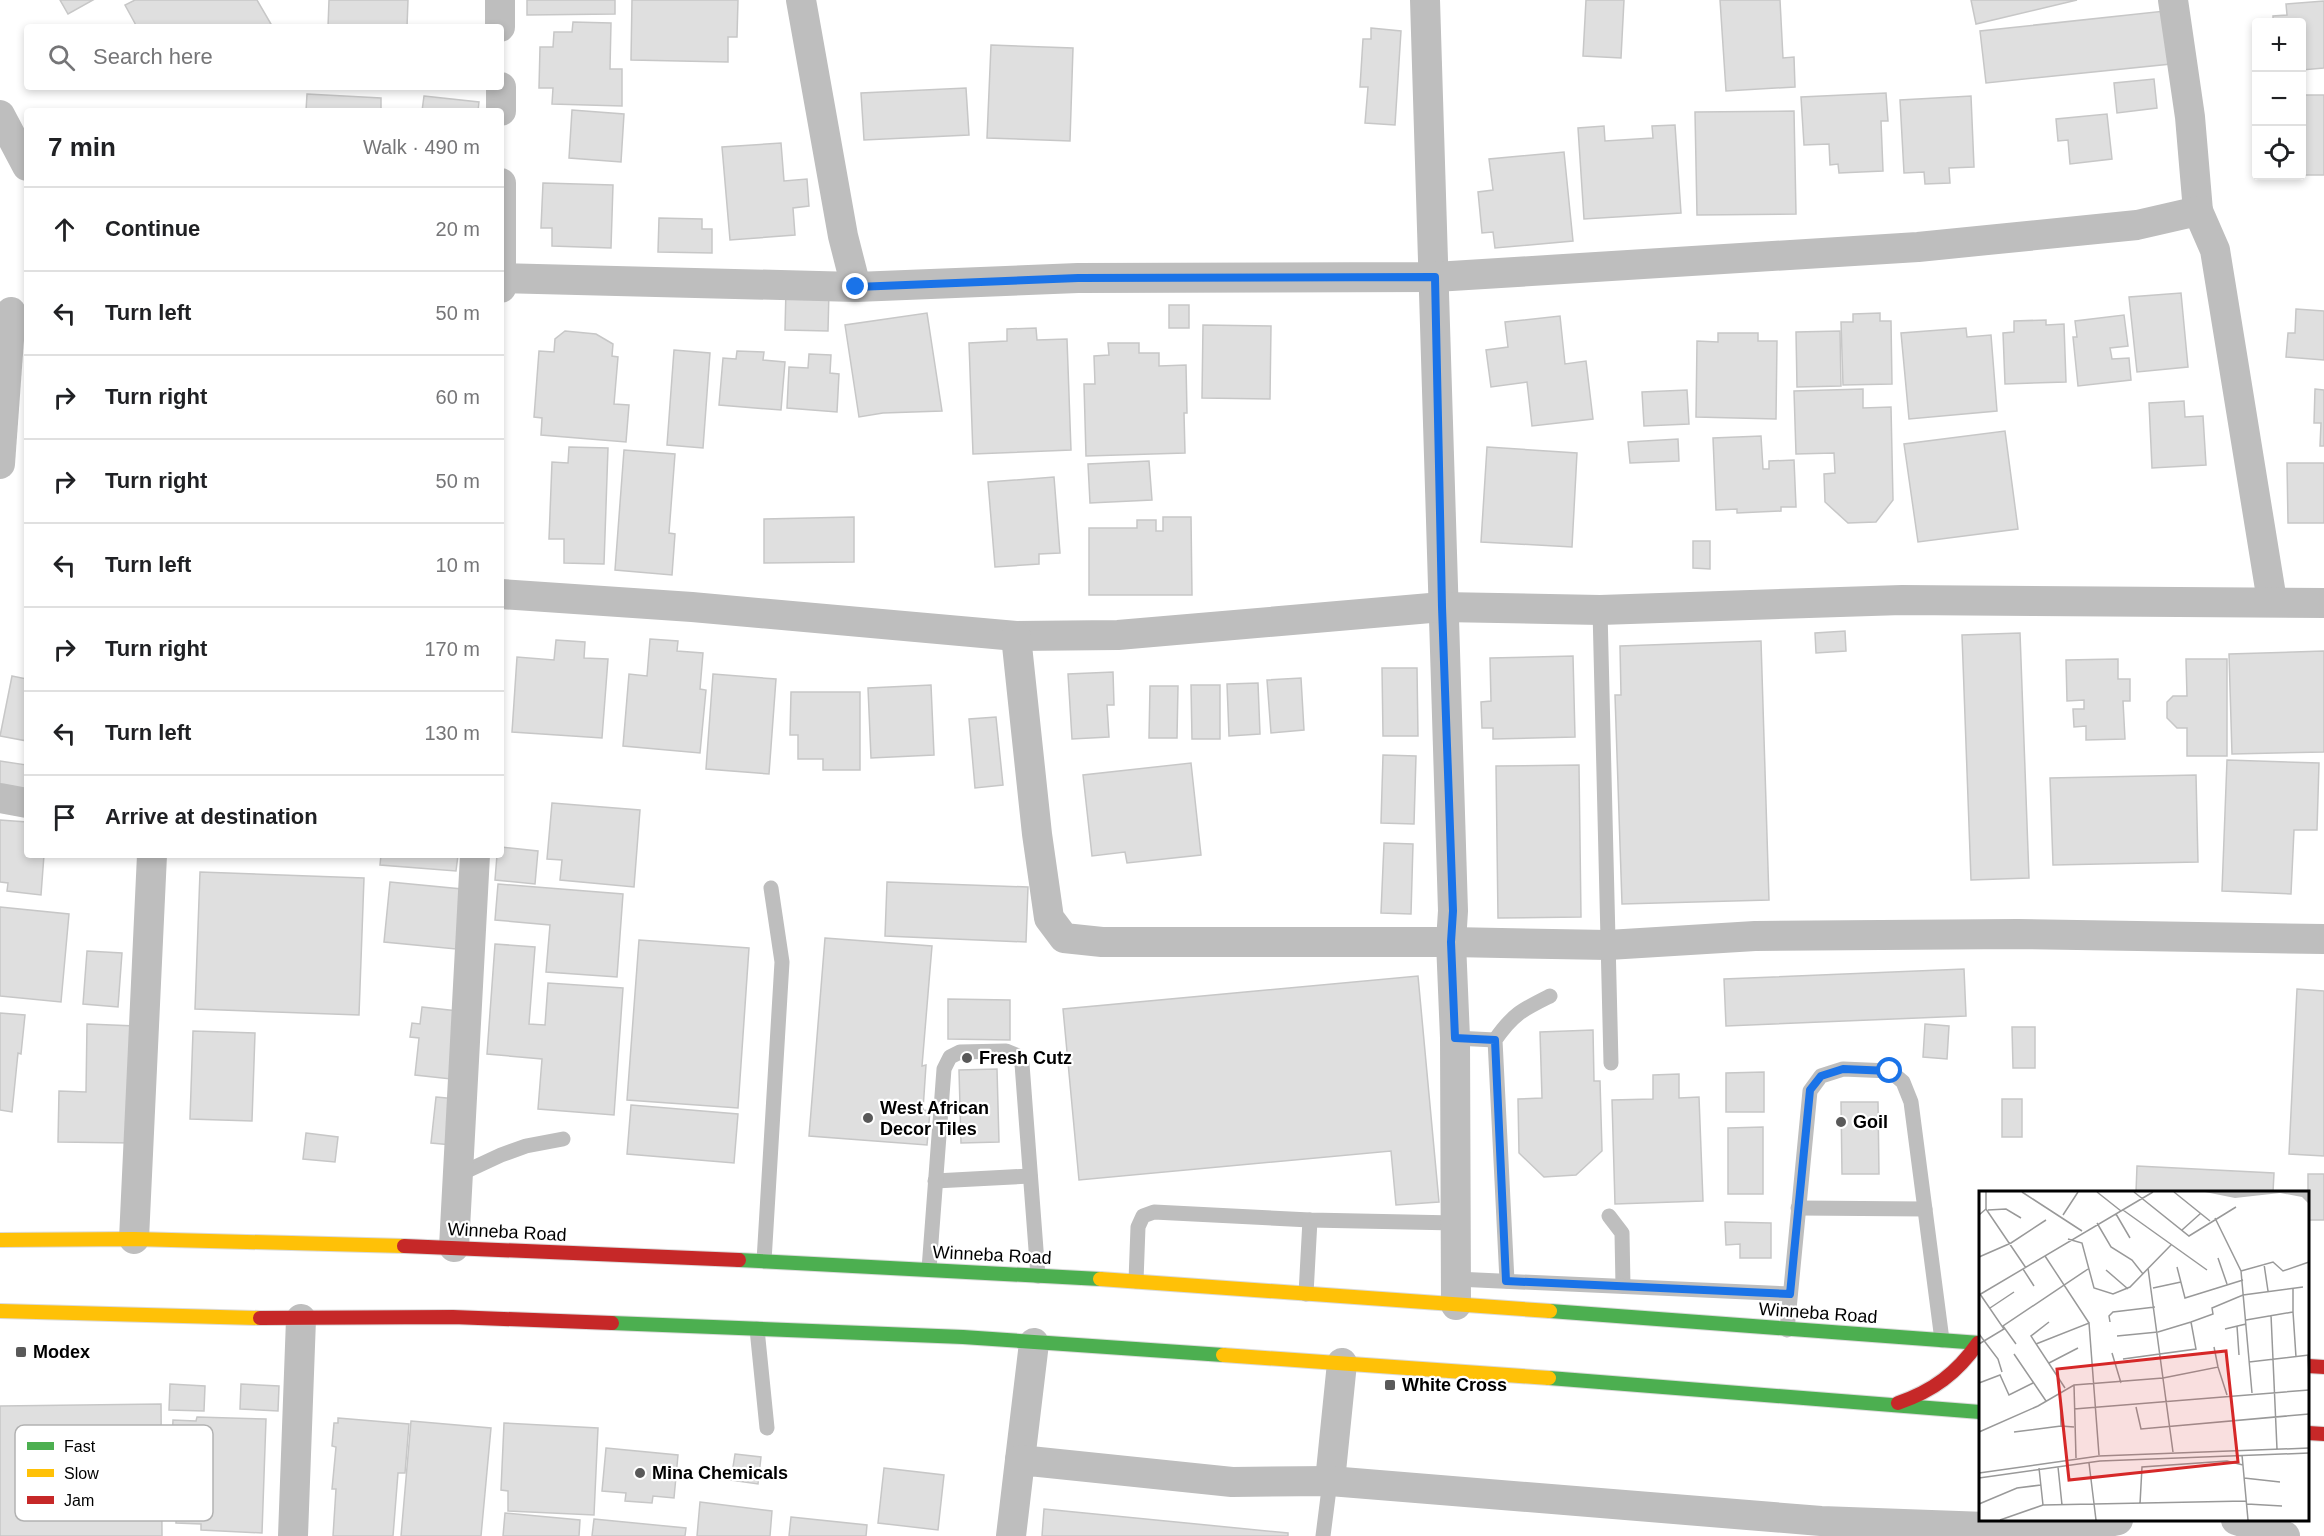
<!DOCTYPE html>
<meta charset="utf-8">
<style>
:root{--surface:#fff;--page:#f2f2f2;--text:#202124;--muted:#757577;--line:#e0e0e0}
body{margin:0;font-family:Helvetica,sans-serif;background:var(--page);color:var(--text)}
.controls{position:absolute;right:18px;top:18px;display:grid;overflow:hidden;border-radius:6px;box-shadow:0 3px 9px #0003}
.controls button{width:54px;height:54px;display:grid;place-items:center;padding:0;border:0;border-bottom:2px solid var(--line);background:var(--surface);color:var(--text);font:30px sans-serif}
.stop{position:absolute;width:18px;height:18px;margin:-14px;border:4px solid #1a73e8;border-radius:50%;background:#fff}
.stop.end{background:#1a73e8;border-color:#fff;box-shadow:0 2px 6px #0008}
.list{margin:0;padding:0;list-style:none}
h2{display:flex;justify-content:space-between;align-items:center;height:78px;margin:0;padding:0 24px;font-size:26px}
h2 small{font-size:20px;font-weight:400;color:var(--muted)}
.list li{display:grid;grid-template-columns:39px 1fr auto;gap:18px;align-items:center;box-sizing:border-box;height:84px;padding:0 24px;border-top:2px solid var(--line)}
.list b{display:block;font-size:22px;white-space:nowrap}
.list em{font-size:20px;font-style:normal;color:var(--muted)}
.icon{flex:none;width:33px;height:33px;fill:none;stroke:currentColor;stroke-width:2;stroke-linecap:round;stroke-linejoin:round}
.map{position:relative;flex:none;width:2324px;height:1536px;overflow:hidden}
.search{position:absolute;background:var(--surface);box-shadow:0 3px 9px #0003;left:24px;top:24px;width:480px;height:66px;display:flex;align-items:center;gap:15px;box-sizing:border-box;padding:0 21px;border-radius:6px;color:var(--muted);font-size:22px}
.panel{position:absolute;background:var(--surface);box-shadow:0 3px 9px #0003;left:24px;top:108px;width:480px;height:750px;border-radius:6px}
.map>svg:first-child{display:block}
.building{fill:#dfdfdf;stroke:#c7c7c7;stroke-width:1.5}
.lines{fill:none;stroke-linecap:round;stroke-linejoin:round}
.fast-casing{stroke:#dbdbdb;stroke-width:16}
.slow-casing{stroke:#dbdbdb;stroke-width:16}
.jam-casing{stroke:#dbdbdb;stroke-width:16}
.lane{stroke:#bebebe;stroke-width:15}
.street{stroke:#bebebe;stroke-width:30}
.fast{stroke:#4caf50;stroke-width:14}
.slow{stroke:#ffc107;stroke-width:14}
.jam{stroke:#c62828;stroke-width:14}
.route{stroke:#1a73e8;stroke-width:8}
.poi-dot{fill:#595959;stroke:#fff;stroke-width:2}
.labels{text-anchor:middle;stroke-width:4.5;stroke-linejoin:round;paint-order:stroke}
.poi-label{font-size:18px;font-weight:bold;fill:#000;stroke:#fff;text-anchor:start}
.street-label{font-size:18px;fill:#000;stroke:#fff}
.inset-road{fill:none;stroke:#999;stroke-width:1.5}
.view{fill:#d62828;fill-opacity:0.15;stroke:#d62828;stroke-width:3}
.inset-edge{fill:none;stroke:#000;stroke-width:3}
.key{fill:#fff;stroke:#b2b2b2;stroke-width:1.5}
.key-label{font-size:16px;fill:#000}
</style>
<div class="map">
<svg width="2324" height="1536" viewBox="0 0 2324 1536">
<rect width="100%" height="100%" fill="#fff"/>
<g class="building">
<path d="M60,0H93L68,14Z"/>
<path d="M135,0H257L271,24L266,27H137L125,5Z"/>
<path d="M329,0H408L407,27H328Z"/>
<path d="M527,0H615V14L527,15Z"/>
<path d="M632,0H738L737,37H728V62L631,60Z"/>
<path d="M1586,0H1624L1621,58L1583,56Z"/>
<path d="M1720,0H1780L1783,58L1794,57L1795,87L1726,91Z"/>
<path d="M1971,0H2077L1976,24Z"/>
<path d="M2324,1V68L2302,70V22H2273V16L2287,15L2286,4Z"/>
<path d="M2165,11L2171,64L1986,83L1980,31Z"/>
<path d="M573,22L611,23L610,69H622V106L552,104L553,88H539L540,47H553L554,32H572Z"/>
<path d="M1371,28L1401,31L1395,125L1365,123L1368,87H1360L1363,39H1371Z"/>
<path d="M991,45L1073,48L1070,141L987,138Z"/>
<path d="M2154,79L2157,108L2117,113L2114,83Z"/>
<path d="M966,88L969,135L864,140L861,93Z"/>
<path d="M1886,93L1888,121H1881L1883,171L1839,173L1838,164L1830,165L1829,144L1804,145L1801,97Z"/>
<path d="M307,94L381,98V111H306Z"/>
<rect x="2302" y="95" width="22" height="80"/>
<path d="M424,96L479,102L478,111H422Z"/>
<path d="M1971,96L1974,167L1949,168L1950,183L1925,184L1924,172L1904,173L1900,100Z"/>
<path d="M572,110L624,114L621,162L569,158Z"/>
<path d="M1794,111L1796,214L1697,215L1695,112Z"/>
<path d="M2107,114L2112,159L2070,164L2068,140L2058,141L2056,119Z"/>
<path d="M1675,125L1681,213L1584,219L1578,128L1604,126L1605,141L1653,138L1652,126Z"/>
<path d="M781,143L784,181L807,179L809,206L793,208L795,235L730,240L722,147Z"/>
<path d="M1564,152L1573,241L1495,248L1493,232L1482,233L1478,192L1493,190L1489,159Z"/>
<path d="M543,183L613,185L611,248L552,246V228H541Z"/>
<path d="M659,218L702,219V229H712V253L658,252Z"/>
<path d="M786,289L829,290L828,331L785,330Z"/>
<path d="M2181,293L2188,367L2137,372L2129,297Z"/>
<rect x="1169" y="305" width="20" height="23"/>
<path d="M2296,309L2324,311V360L2286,357L2288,333H2295Z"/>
<path d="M927,313L942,411L883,413L859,417L845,325Z"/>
<path d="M1880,313V321H1891L1892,384L1843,385L1841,322H1853V314Z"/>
<path d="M2124,315L2128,346L2110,348L2112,359L2129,358L2131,380L2078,386L2073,337H2077L2075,321Z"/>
<path d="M1560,316L1565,364L1586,361L1593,419L1532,426L1527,382L1491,387L1486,350L1508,347L1505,322Z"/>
<path d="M2046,320V325L2064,324L2066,382L2005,384L2003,333L2014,332V321Z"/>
<path d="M1203,325L1271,326L1270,399L1202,398Z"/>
<path d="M1036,328L1037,340L1067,339L1071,450L973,454L969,343L1007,341V329Z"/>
<path d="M1966,328L1967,337L1991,335L1997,411L1909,419L1901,333Z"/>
<path d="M565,331L596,334L613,344L612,356L618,357L614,404L629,405L626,442L541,435L542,418L534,417L539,351L554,352L555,339Z"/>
<path d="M1840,331L1841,386L1797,387L1796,332Z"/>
<path d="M1718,333H1758V341H1777L1776,419L1696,417L1697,341L1718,342Z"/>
<path d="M1108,343H1139V353H1159V366L1186,365L1187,413H1184L1185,453L1086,456L1084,384H1095L1094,356L1109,355Z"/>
<path d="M674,350L710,353L703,448L667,445Z"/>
<path d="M737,351L764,352L763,360L785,362L781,410L719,405L723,358L736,359Z"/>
<path d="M809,354L831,355L830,373L839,374L837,412L787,408L789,367L808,368Z"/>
<path d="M1863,389V408L1891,407L1893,500L1876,522L1848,523L1825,502L1824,474L1835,473L1834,453L1796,454L1794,391Z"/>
<path d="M2315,389L2324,390V446H2320L2321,423H2314Z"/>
<path d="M1687,390L1689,424L1644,426L1642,392Z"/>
<path d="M2184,401L2185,417L2203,416L2206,465L2152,468L2149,403Z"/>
<path d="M2005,431L2018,529L1918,542L1904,444Z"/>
<path d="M1761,436L1763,469H1769V461L1794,460L1796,507H1781V511L1737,513V509L1716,510L1713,438Z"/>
<path d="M1678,439L1679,461L1630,463L1628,442Z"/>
<path d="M569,447L608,448L604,564L564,563V539H549L552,462L568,463Z"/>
<path d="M1487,447L1577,453L1572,547L1481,542Z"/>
<path d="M624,450L675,454L669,533L675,534L672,575L615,570Z"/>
<path d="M1149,461L1152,500L1090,503L1088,464Z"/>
<path d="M2287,463H2324V523H2288Z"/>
<path d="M1054,477L1060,553L1039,554V564L995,567L988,482Z"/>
<path d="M854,517V562L764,563V519Z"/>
<path d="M1163,517H1191L1192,595H1089V528H1137V520H1156V531H1163Z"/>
<path d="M1693,541H1710V569L1693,568Z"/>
<path d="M1845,631L1846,651L1816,653L1815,633Z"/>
<path d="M2020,633L2029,878L1971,880L1962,635Z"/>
<path d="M650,639L678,641L677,651L703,653L700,689L706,690L700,753L623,746L629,674L647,676Z"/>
<path d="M556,640L585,642L584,658L608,659L602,738L512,732L517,657L554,660Z"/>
<path d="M1761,641L1769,900L1622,904L1615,695H1621L1620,646Z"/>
<path d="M2324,651V752L2232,754L2229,654Z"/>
<path d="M1573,656L1575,737L1493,739V728H1482L1481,702L1491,701L1490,658Z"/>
<path d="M2118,659V679H2130V701H2123L2125,739L2086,740V726L2074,727L2073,709H2084V700L2067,701L2066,660Z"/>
<path d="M2186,659H2227V756H2187V728H2177L2167,718V702L2173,696H2187Z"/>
<path d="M1382,668H1417L1418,736H1383Z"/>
<path d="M1113,672L1114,705H1107L1109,737L1072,739L1068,674Z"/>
<path d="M713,674L776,679L769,774L706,769Z"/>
<path d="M12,676L27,679V741L0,736Z"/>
<path d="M1301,678L1304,730L1271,733L1267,680Z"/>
<path d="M1258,683L1260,734L1229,736L1227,684Z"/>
<path d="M931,685L934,755L871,758L868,688Z"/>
<path d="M1191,685H1220V739H1192Z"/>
<path d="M1150,686H1178L1177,738H1149Z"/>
<path d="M791,692H860V770H823V759H798V735H790Z"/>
<path d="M996,717L1003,785L975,788L969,719Z"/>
<path d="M1383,755L1416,756L1414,824L1381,823Z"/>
<path d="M27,757V794L0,790V761L26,765Z"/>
<path d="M2227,760L2319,763L2317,830H2294L2291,894L2222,891Z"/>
<path d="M1191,763L1201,855L1127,863L1125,852L1092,856L1083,775Z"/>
<path d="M1579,765L1581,917L1498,918L1496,766Z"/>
<path d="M2196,775L2198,862L2053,865L2050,778Z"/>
<path d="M552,803L640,810L634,887L560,880L562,860L547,859Z"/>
<path d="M0,820L27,822V855H44L41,895L7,891L8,883L0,882Z"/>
<path d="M1384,843L1413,844L1411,914L1381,913Z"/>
<path d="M501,847L538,851L535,884L495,880L497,855H501Z"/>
<path d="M381,855H458L456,871L380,865Z"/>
<path d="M200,872L364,878L359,1015L195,1009Z"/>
<path d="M390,882L462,889L456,949L384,942Z"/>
<path d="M887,882L1028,887L1026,942L885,936Z"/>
<path d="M498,884L623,894L617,977L546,972L550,925L495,920Z"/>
<path d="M0,907L69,914L61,1002L0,996Z"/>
<path d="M825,938L932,946L922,1066L926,1065L923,1110L930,1111L927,1145L809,1136Z"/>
<path d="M639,940L749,948L738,1108L627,1100Z"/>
<path d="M495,944L535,947L529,1024L545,1025L548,983L623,988L614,1115L538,1109L542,1059L487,1054Z"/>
<path d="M87,951L122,953L118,1007L83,1004Z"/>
<path d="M1964,969L1966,1016L1726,1026L1724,979Z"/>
<path d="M1418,976L1439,1202L1396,1205L1391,1151L1079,1180L1063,1009Z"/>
<path d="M2297,989L2324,991V1156L2289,1154Z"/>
<path d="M948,999L1010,1000V1040L948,1039Z"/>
<path d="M422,1007L458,1011L451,1079L415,1075L419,1038L410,1037L412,1023L420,1024Z"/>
<path d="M0,1013L25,1015L21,1054L18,1053L12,1112L0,1110Z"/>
<path d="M87,1024L136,1026L134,1143L58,1142L59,1091L86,1092Z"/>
<path d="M1925,1024L1949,1026L1947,1059L1923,1057Z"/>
<path d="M2012,1027H2035V1068H2013Z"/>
<path d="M1593,1030L1594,1081H1600L1602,1151L1576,1175L1544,1177L1519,1153L1518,1099L1542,1098L1540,1032Z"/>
<path d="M193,1031L255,1033L252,1121L190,1119Z"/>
<path d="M997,1069L999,1142L961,1143L959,1070Z"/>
<path d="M1764,1072V1112H1726V1073Z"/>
<path d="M1679,1074V1098L1699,1097L1703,1201L1615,1204L1612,1100L1653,1099V1075Z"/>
<path d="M436,1097L457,1099L452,1145L431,1143Z"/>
<rect x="2002" y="1099" width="20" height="38"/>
<path d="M1841,1102H1878L1879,1174H1842Z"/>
<path d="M631,1105L738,1114L734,1163L627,1154Z"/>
<path d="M1763,1127V1194H1728V1128Z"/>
<path d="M306,1133L338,1137L335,1162L303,1159Z"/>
<path d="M2137,1166L2274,1173L2273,1192H2136Z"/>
<rect x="2308" y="1174" width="16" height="46"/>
<path d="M1725,1222L1771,1223V1258H1740V1244L1726,1245Z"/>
<path d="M170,1384L205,1386L204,1411L169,1410Z"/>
<path d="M241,1384L279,1386L278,1411L240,1409Z"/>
<path d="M161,1404L162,1536H0V1406Z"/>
<path d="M197,1417L266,1419L262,1533L201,1530V1524L176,1523L177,1487H174L175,1465L171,1464L173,1420L196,1421Z"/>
<path d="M338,1418L409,1424L405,1473H398L393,1536H333L336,1489H332L336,1447L332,1446L334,1423H338Z"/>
<path d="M411,1421L491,1428L481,1536H401Z"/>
<path d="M504,1423L598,1428L594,1515L508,1511V1491L501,1490Z"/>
<path d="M606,1448L678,1455L674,1498L653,1496L652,1503L625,1501L626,1493L602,1491Z"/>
<path d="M735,1454L761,1457L758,1484L731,1480Z"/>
<path d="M884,1468L944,1475L938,1530L878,1523Z"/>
<path d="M700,1502L772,1511L770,1536H697Z"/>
<path d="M1044,1509L1288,1533V1536H1042Z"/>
<path d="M505,1513L580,1520L579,1536H503Z"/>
<path d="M791,1517L867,1525L866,1536H789Z"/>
<path d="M594,1519L686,1528L685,1536H592Z"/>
</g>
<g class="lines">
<defs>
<g id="fast">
<path d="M739,1260L1100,1279"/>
<path d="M1550,1311L1980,1343"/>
<path d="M612,1323L963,1337L1223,1355"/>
<path d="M1549,1378L1980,1412"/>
</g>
<g id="slow">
<path d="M0,1240L134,1239L404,1246"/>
<path d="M1100,1279L1550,1311"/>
<path d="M0,1311L260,1318"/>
<path d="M1223,1355L1549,1378"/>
</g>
<g id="jam">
<path d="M404,1246L739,1260"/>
<path d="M260,1318L453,1317L612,1323"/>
<path d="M2308,1366L2324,1367"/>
<path d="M1898,1403C1933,1391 1957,1373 1978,1343"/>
<path d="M2308,1433L2324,1434"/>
</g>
</defs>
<use href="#fast" class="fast-casing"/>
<use href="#slow" class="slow-casing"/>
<use href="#jam" class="jam-casing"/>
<g class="lane">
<path d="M1600,610L1611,1063"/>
<path d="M1455,1038L1495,1040"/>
<path d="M458,1175L501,1155L526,1146L563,1139"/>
<path d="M935,1181L1030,1176"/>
<path d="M1798,1208L1925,1209"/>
<path d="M1609,1216L1622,1233L1623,1286"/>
<path d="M764,1261L782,962L771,888"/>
<path d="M929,1269L944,1069L950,1057L960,1052L1006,1051L1016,1055L1022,1064L1038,1276"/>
<path d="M1456,1279L1790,1294"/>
<path d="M1136,1281L1138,1227L1143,1216L1154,1212L1310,1220L1456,1223"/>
<path d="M1507,1281L1495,1040C1513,1014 1522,1010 1550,996"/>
<path d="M1306,1294L1310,1220"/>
<path d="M757,1329L767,1428"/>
<path d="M1787,1330L1810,1091L1821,1076L1843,1069L1890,1071L1903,1082L1911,1102L1942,1340"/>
<path d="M1323,1536L1330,1481"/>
</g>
<g class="street">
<path d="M500,0V27"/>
<path d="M801,0L843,236L856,287"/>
<path d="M1425,0C1436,304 1442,607 1453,911L1451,942L1455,1038L1456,1305"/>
<path d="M2173,0L2190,117L2198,211"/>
<path d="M501,87V111"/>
<path d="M0,115L27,166"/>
<path d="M501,183V288"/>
<path d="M501,278L856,287L1078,278L1435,277L1918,247L2137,225L2198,211L2215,250L2272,601"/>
<path d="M0,464L11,312"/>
<path d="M501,594L692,607L1016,636L1118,635L1442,607L1600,610L1902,600L2324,603"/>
<path d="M1016,636L1037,834L1049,918L1064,938L1102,942H1451L1608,945L1755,936L2018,934L2324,939"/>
<path d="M0,798L27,803"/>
<path d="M134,1239L152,855"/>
<path d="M454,1247L475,855"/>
<path d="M1020,1460L1034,1343"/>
<path d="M1330,1481L1342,1363"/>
<path d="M2236,1520L2285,1536"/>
<path d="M293,1536L301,1319"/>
<path d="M1011,1536L1020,1460L1232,1482L1330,1481L1821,1521L1986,1527L2100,1524L2118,1520"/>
</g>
<use href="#fast" class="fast"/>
<use href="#slow" class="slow"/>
<use href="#jam" class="jam"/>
</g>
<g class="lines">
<path class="route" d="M856,287L1078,278L1435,277L1442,607L1453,911L1451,942L1455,1038L1495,1040L1506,1281L1790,1294L1810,1090L1821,1076L1843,1069L1890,1071"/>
</g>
<g class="poi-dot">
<circle cx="967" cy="1058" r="6"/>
<circle cx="868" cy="1118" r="6"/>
<circle cx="1841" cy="1122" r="6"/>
<rect x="15" y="1346" width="12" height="12" rx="3"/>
<rect x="1384" y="1379" width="12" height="12" rx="3"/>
<circle cx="640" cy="1473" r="6"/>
</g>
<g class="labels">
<g class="poi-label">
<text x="979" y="1064">Fresh Cutz</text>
<text x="880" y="1114">West African<tspan x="880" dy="21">Decor Tiles</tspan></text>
<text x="1853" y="1128">Goil</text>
<text x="33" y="1358">Modex</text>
<text x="1402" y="1391">White Cross</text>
<text x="652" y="1479">Mina Chemicals</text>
</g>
<g class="street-label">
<text transform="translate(507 1232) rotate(3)" y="6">Winneba Road</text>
<text transform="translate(992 1255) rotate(3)" y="6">Winneba Road</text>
<text transform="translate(1818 1313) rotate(4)" y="6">Winneba Road</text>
</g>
</g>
<g transform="translate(1979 1191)">
<rect width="330" height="330" fill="#fff"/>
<path d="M226,1H330V13L323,6L301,2L256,7Z" fill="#bfbfbf"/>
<path class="inset-road" d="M43,1L103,40M118,1L142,20M155,1L210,45L257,16M195,1L231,30M7,18L47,77M9,19L27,18L42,27M144,19L228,79M137,23L151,47M0,24L7,18V1M84,24L99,1M236,27L262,80L273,202M118,32L132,56L153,69L164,83M203,39L222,22M89,48L103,52L115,97L134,103L151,96L192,54M66,65L110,132M0,66L32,52L67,29M239,67L248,93M285,73L289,100M198,76L206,107L264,89M169,77L194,261M44,78L55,95M127,79L149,98M262,80L294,71L304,80L330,71M174,97L202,91M314,97V121M0,104L174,1M11,117L35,101M292,124L298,258M267,129L314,121L317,166M70,131L52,145L86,197M131,131L130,125L134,121L176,116M258,135L260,164M246,138L267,133M0,143L19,168L23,181M138,145L179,141L212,131L234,123L233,117L264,104L324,96M0,153L25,138L1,103M37,153L24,135L109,78M57,153L110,132L120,264M235,156L239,176M133,162L142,192M35,163L67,210M329,164L330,185M144,168L217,158L212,131M270,171L330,164M70,172L99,157M0,192L21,184L30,204L54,192M95,194L97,267M81,201L82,235L95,236M157,216L162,238L330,223M95,218L330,199M0,241L59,215L95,194L184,187L239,176L248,204M35,241L82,235M263,264L269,329M110,272L117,329M79,276L83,314M60,277L64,314M0,282L120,265L330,257M0,287L121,270L330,262M265,287L301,291M0,313L38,297L62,294M161,313L163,276L248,270L264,274M268,313L303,315M21,329L64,314L267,310"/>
<path class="view" d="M247,160L259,271L90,289L78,178Z"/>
<rect width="330" height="330" class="inset-edge"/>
</g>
<rect x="15" y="1425" width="198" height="96" rx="9" class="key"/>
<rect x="27" y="1442" width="27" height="8" fill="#4caf50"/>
<rect x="27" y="1469" width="27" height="8" fill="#ffc107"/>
<rect x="27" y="1496" width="27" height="8" fill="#c62828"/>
<g class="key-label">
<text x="64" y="1452">Fast</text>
<text x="64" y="1479">Slow</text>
<text x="64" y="1506">Jam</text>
</g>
</svg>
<div class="controls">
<button>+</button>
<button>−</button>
<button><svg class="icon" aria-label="locate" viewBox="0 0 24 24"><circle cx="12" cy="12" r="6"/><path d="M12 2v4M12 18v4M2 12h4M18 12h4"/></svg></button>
</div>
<div class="stop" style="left:1890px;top:1071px"></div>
<div class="stop end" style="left:856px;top:287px"></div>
<div class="search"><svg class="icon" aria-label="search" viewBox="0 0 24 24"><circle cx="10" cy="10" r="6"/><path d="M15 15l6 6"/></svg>Search here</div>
<section class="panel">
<h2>7 min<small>Walk · 490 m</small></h2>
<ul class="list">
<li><svg class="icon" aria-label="ahead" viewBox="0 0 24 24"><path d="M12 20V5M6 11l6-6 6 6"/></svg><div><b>Continue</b></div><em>20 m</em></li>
<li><svg class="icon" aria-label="left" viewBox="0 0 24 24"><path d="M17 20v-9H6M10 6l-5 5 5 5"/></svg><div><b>Turn left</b></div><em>50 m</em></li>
<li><svg class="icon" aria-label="right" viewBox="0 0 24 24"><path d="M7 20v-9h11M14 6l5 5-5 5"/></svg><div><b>Turn right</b></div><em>60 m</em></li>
<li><svg class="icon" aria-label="right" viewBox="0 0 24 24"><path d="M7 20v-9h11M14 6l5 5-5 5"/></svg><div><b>Turn right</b></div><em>50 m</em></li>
<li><svg class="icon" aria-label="left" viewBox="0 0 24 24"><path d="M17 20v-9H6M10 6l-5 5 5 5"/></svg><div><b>Turn left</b></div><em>10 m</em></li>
<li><svg class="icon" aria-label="right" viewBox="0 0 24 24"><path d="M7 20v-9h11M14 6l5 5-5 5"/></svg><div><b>Turn right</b></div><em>170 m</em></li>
<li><svg class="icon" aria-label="left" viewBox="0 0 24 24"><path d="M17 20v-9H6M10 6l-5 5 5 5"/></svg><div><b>Turn left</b></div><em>130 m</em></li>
<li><svg class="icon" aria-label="arrive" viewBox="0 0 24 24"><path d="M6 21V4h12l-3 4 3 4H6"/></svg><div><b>Arrive at destination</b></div></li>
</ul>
</section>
</div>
